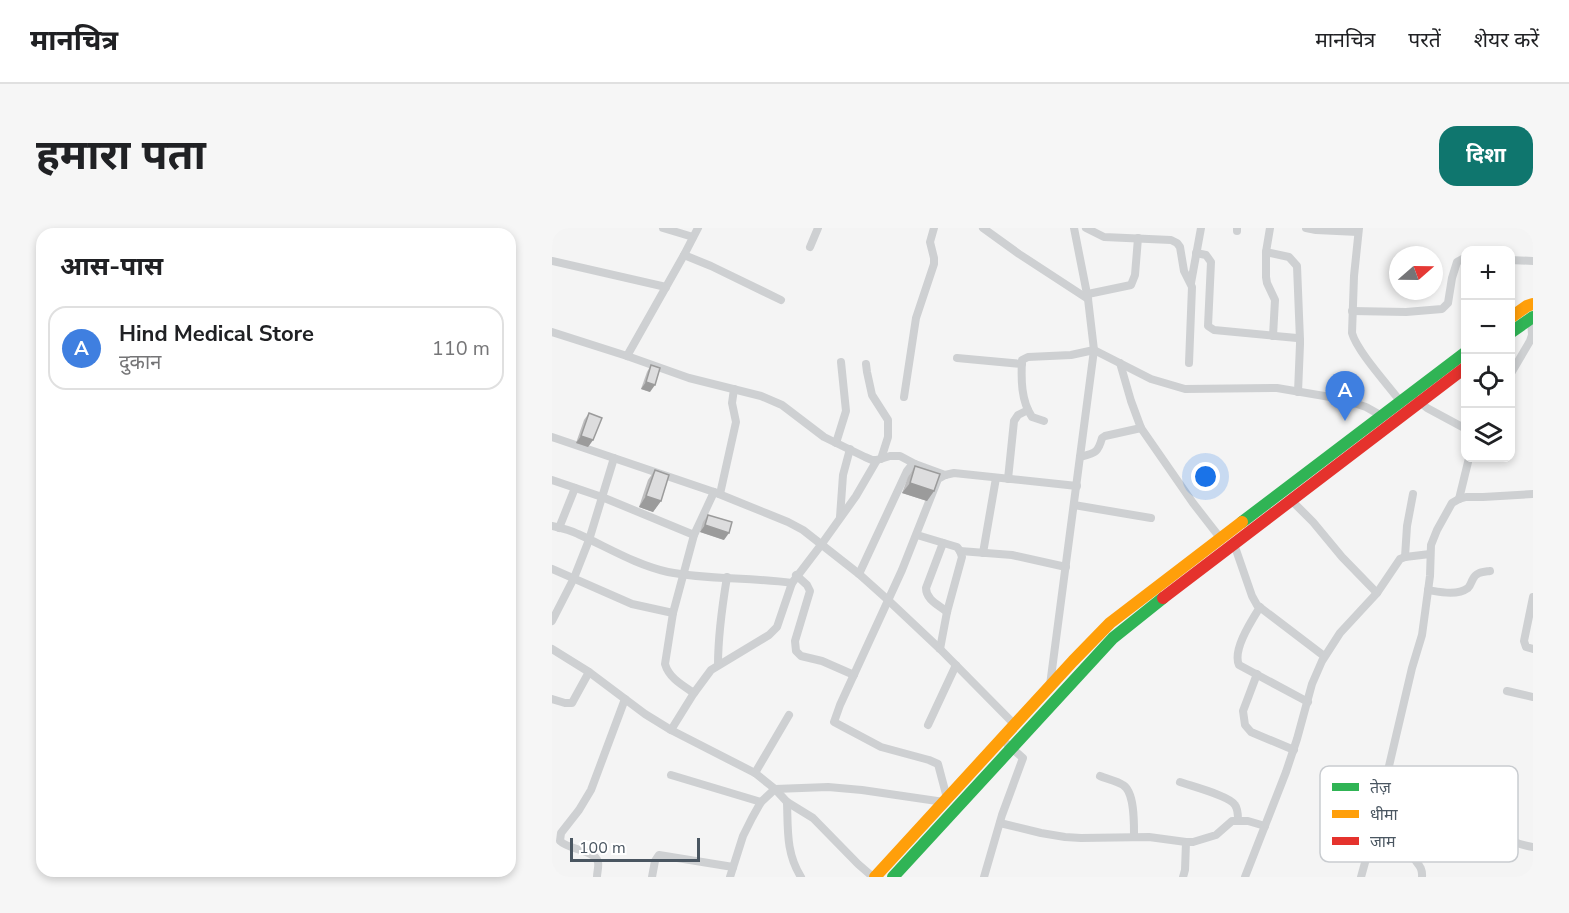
<!DOCTYPE html>
<html lang="hi">
<meta charset="utf-8">
<style>
:root{--surface:#fff;--page:#f6f6f6;--text:#202124;--muted:#757577;--line:#e0e0e0;--accent:#0f766e}
body{margin:0;font-family:"Nunito Sans","Noto Sans Devanagari",sans-serif;background:var(--page);color:var(--text)}
.controls{position:absolute;right:18px;top:18px;display:grid;overflow:hidden;border-radius:12px;box-shadow:0 3px 9px #0003}
.controls button{width:54px;height:54px;display:grid;place-items:center;padding:0;border:0;border-bottom:2px solid var(--line);background:var(--surface);color:var(--text);font:30px sans-serif}
.compass{position:absolute;left:837px;top:18px;width:54px;height:54px;border-radius:50%;background:var(--surface);box-shadow:0 3px 9px #0003;rotate:70deg}
.scale{position:absolute;left:18px;bottom:15px;width:130px;box-sizing:border-box;padding-left:6px;border:3px solid #4a5661;border-top:0;font-size:16px;line-height:21px;white-space:nowrap;color:#4a5661;-webkit-text-stroke:4px #fff;paint-order:stroke}
.you{position:absolute;left:654px;top:249px;width:21px;height:21px;margin:-15px;border:4px solid #fff;border-radius:50%;background:#1a73e8;box-shadow:0 0 0 9px #1a73e833}
.badge{display:grid;place-items:center;width:39px;height:39px;border-radius:50%;background:var(--accent);color:#fff;font-size:20px;font-weight:700}
.pin{position:absolute;translate:-50% -50px;filter:drop-shadow(0 2px 3px #0008)}
.pin::after{content:'';position:absolute;top:32px;width:21px;height:18px;background:inherit;clip-path:polygon(0 0,100% 0,50% 100%)}
.list{margin:0;padding:0;list-style:none}
h2{display:flex;justify-content:space-between;align-items:center;height:78px;margin:0;padding:0 24px;font-size:26px}
h2 small{font-size:20px;font-weight:400;color:var(--muted)}
.list li{display:grid;grid-template-columns:39px 1fr auto;gap:18px;align-items:center;box-sizing:border-box;height:84px;margin:0 12px 12px;padding:0 12px;border:2px solid var(--line);border-radius:18px}
.list b{display:block;font-size:22px;white-space:nowrap}
.list p{margin:0;font-size:20px;white-space:nowrap;color:var(--muted)}
.list em{font-size:20px;font-style:normal;color:var(--muted)}
.icon{flex:none;width:33px;height:33px;fill:none;stroke:currentColor;stroke-width:2;stroke-linecap:round;stroke-linejoin:round}
.map{position:relative;flex:none;width:981px;height:649px;overflow:hidden;border-radius:18px}
header{display:flex;align-items:center;gap:36px;box-sizing:border-box;height:84px;padding:0 30px;background:var(--surface);border-bottom:2px solid var(--line)}
header strong{font-size:28px}
nav{display:flex;gap:33px;margin-inline-start:auto;font-size:21px}
.intro{display:flex;align-items:center;justify-content:space-between;box-sizing:border-box;height:144px;padding:0 36px}
h1{margin:0;font-size:42px}
.button{padding:15px 27px;border-radius:18px;background:var(--accent);color:#fff;font-size:21px;font-weight:700}
main{display:flex;gap:36px;padding:0 36px}
aside{flex:1;background:var(--surface);border-radius:18px;box-shadow:0 3px 9px #0003}
.map>svg:first-child{display:block}
.lines{fill:none;stroke-linecap:round;stroke-linejoin:round}
.street{stroke:#ced0d2;stroke-width:8}
.fast{stroke:#30b455;stroke-width:12}
.slow{stroke:#ff9f0a;stroke-width:12}
.jam{stroke:#e5322d;stroke-width:12}
.wall{fill:#bebebf}
.shaded-wall{fill:#9b9b9b}
.building{fill:#ddddde;stroke:#9b9b9b;stroke-width:1.5}
.key{fill:#fff;stroke:#c9ccd0;stroke-width:1.5}
.key-label{font-size:16px;fill:#4a5661}
</style>
<header>
<strong>मानचित्र</strong>
<nav><a>मानचित्र</a><a>परतें</a><a>शेयर करें</a></nav>
</header>
<div class="intro"><h1>हमारा पता</h1><a class="button">दिशा</a></div>
<main>
<aside>
<h2>आस-पास<small></small></h2>
<ul class="list">
<li><span class="badge" style="background:#3f7fe0">A</span><div><b>Hind Medical Store</b><p>दुकान</p></div><em>110 m</em></li>
</ul>
</aside>
<div class="map">
<svg width="981" height="649" viewBox="0 0 981 649">
<rect width="100%" height="100%" fill="#f4f4f4"/>
<g class="lines">
<g class="street">
<path d="M111,0L141,9"/>
<path d="M431,0L467,26L536,71"/>
<path d="M534,0L552,9L619,12L625,15L628,19L632,43L640,59L637,135"/>
<path d="M718,0L714,24V49L715,55L723,72L721,108"/>
<path d="M754,0L764,2L806,4"/>
<path d="M807,0L802,48L800,105C805,123 836,157 848,173"/>
<path d="M685,3V0"/>
<path d="M258,19L266,0"/>
<path d="M714,24L737,29L745,38L748,112"/>
<path d="M644,25L654,27L659,34L656,98L662,102L745,110L748,112V116L746,164"/>
<path d="M132,27L159,38L229,72"/>
<path d="M958,32L981,33"/>
<path d="M0,33L114,59"/>
<path d="M639,55L649,0"/>
<path d="M536,66L579,57L583,47L586,10"/>
<path d="M800,83L854,84L890,81L896,75L900,50L905,34L914,29"/>
<path d="M0,104L75,128L137,150L209,168L230,177L272,209L313,229L320,232H325L338,228H348L363,236"/>
<path d="M75,128L132,27L146,0"/>
<path d="M405,130L470,136"/>
<path d="M568,135L579,173L589,200L641,275L669,311"/>
<path d="M314,136L315,144L320,167L336,192V209L329,231"/>
<path d="M958,147L978,113L980,107L979,90"/>
<path d="M352,169L364,90L382,36V30L378,14L382,0"/>
<path d="M865,172L875,180L914,201"/>
<path d="M492,193L480,189C469,173 469,151 470,132L476,129L519,127L542,122L599,151L633,161L725,160L790,171L814,179L830,188"/>
<path d="M0,209L162,264L236,294L251,302L307,346L336,372L388,421L463,497"/>
<path d="M284,215L294,183L289,134"/>
<path d="M528,229C543,225 546,225 550,210L553,208L589,200"/>
<path d="M456,251L462,193L466,187L476,182"/>
<path d="M0,252L50,269L142,307"/>
<path d="M168,266L184,194L180,175L182,161"/>
<path d="M907,271L917,230"/>
<path d="M739,272L761,294L790,329L825,365"/>
<path d="M522,277L599,290"/>
<path d="M288,289L291,247L298,221"/>
<path d="M0,298C9,300 18,302 26,306C55,319 84,337 116,344C156,352 198,349 240,355"/>
<path d="M7,300L23,260"/>
<path d="M365,307L405,319L408,323L410,329L395,384L388,421"/>
<path d="M391,315L374,360C374,372 387,377 395,384"/>
<path d="M682,316L700,368L705,377L772,428"/>
<path d="M408,323L460,327L514,339"/>
<path d="M431,325L444,250"/>
<path d="M853,329L855,298L861,266"/>
<path d="M0,341L80,376L121,385"/>
<path d="M307,346L355,243L359,238L363,236L393,247"/>
<path d="M244,347L255,357L258,363L243,413L244,423L249,428L270,433L302,447"/>
<path d="M876,362C888,364 905,368 916,360C919,357 919,354 921,351C924,344 931,344 938,343"/>
<path d="M981,369L972,413L974,419L981,421"/>
<path d="M708,379C700,392 680,422 687,437L756,474"/>
<path d="M0,393L22,350L37,312L62,230"/>
<path d="M0,421L37,444L93,486L119,502L142,465L159,442L217,407L225,399L240,355L269,317L304,268L325,232"/>
<path d="M166,437C166,407 170,379 175,349"/>
<path d="M705,446L691,483L693,497L699,504L742,522"/>
<path d="M498,457L542,122L536,71L522,0"/>
<path d="M955,463L981,469"/>
<path d="M142,465C130,457 117,450 113,436L121,385L142,307L162,264"/>
<path d="M0,471L13,475H20L37,444"/>
<path d="M376,497L404,437"/>
<path d="M119,502L203,545L223,561L235,574L261,590L306,636L321,649"/>
<path d="M203,545L237,487"/>
<path d="M119,547L209,574"/>
<path d="M548,548C555,551 565,553 571,557C583,564 582,597 582,609"/>
<path d="M628,554C639,558 678,568 683,577C686,581 686,587 686,592"/>
<path d="M832,557L852,560L859,564L861,592L859,625C863,635 871,637 870,649"/>
<path d="M395,570L386,536L377,532L329,519L282,494L288,477L350,342L386,251L393,247L402,245L525,258"/>
<path d="M235,574C236,602 234,625 249,649"/>
<path d="M930,581C947,604 951,614 981,619"/>
<path d="M448,595L489,605L513,609L529,610L597,609L634,614H641L664,607L680,593H696L713,598"/>
<path d="M45,649C45,644 47,639 46,634C43,622 17,622 8,613L9,605L27,582L39,562L73,471"/>
<path d="M100,649L103,633L107,627L181,639"/>
<path d="M178,649L191,608L200,590L209,574L223,561L276,559L310,562L392,574"/>
<path d="M432,649L450,587L471,530L455,516"/>
<path d="M631,649L633,642L634,614"/>
<path d="M693,649L734,544L745,511L760,456L770,433L788,405L825,365L848,331L853,329L878,326"/>
<path d="M809,649L822,602L860,440L870,407L878,348L879,317L885,302L900,275L907,271L914,269H931L981,266"/>
</g>
<g class="fast">
<path d="M958,105L981,89"/>
<path d="M690,294L914,124"/>
<path d="M341,649L561,410L611,370"/>
</g>
<g class="slow">
<path d="M958,90L975,78L981,76"/>
<path d="M323,649L521,433L558,395L690,294"/>
</g>
<path class="jam" d="M611,370L914,139"/>
</g>
<g class="wall">
<path d="M99,137L98,164L89,161L95,144Z"/>
<path d="M37,185L41,212L36,219L24,215L32,192Z"/>
<path d="M363,238L382,263L375,273L350,265L356,249Z"/>
<path d="M103,242L109,273L101,284L87,279L96,252Z"/>
<path d="M156,287L172,312L148,304L151,294Z"/>
</g>
<g class="shaded-wall">
<path d="M94,154L103,157L98,164L89,161Z"/>
<path d="M29,208L41,212L36,219L24,215Z"/>
<path d="M358,255L382,263L375,273L350,265Z"/>
<path d="M94,268L109,273L101,284L87,279Z"/>
<path d="M153,297L177,305L172,312L148,304Z"/>
</g>
<g class="building">
<path d="M99,137L108,140L103,157L94,154Z"/>
<path d="M37,185L50,190L41,212L29,208Z"/>
<path d="M363,238L388,246L382,263L358,255Z"/>
<path d="M103,242L117,247L109,273L94,268Z"/>
<path d="M156,287L180,294L177,305L153,297Z"/>
</g>
<rect x="768" y="538" width="198" height="96" rx="9" class="key"/>
<rect x="780" y="555" width="27" height="8" fill="#30b455"/>
<rect x="780" y="582" width="27" height="8" fill="#ff9f0a"/>
<rect x="780" y="609" width="27" height="8" fill="#e5322d"/>
<g class="key-label">
<text x="818" y="565">तेज़</text>
<text x="818" y="592">धीमा</text>
<text x="818" y="619">जाम</text>
</g>
</svg>
<div class="controls">
<button>+</button>
<button>−</button>
<button><svg class="icon" aria-label="locate" viewBox="0 0 24 24"><circle cx="12" cy="12" r="6"/><path d="M12 2v4M12 18v4M2 12h4M18 12h4"/></svg></button>
<button><svg class="icon" aria-label="layers" viewBox="0 0 24 24"><path d="M12 4l9 5-9 5-9-5zM3 14l9 5 9-5"/></svg></button>
</div>
<svg class="compass" viewBox="-18 -18 36 36"><path d="M0-13l5 13h-10z" fill="#e53935"/><path d="M0 13l5-13h-10z" fill="#757577"/></svg>
<div class="scale">100 m</div>
<div class="you"></div>
<div class="pin badge" style="left:793px;top:193px;background:#3f7fe0">A</div>
</div>
</main>
